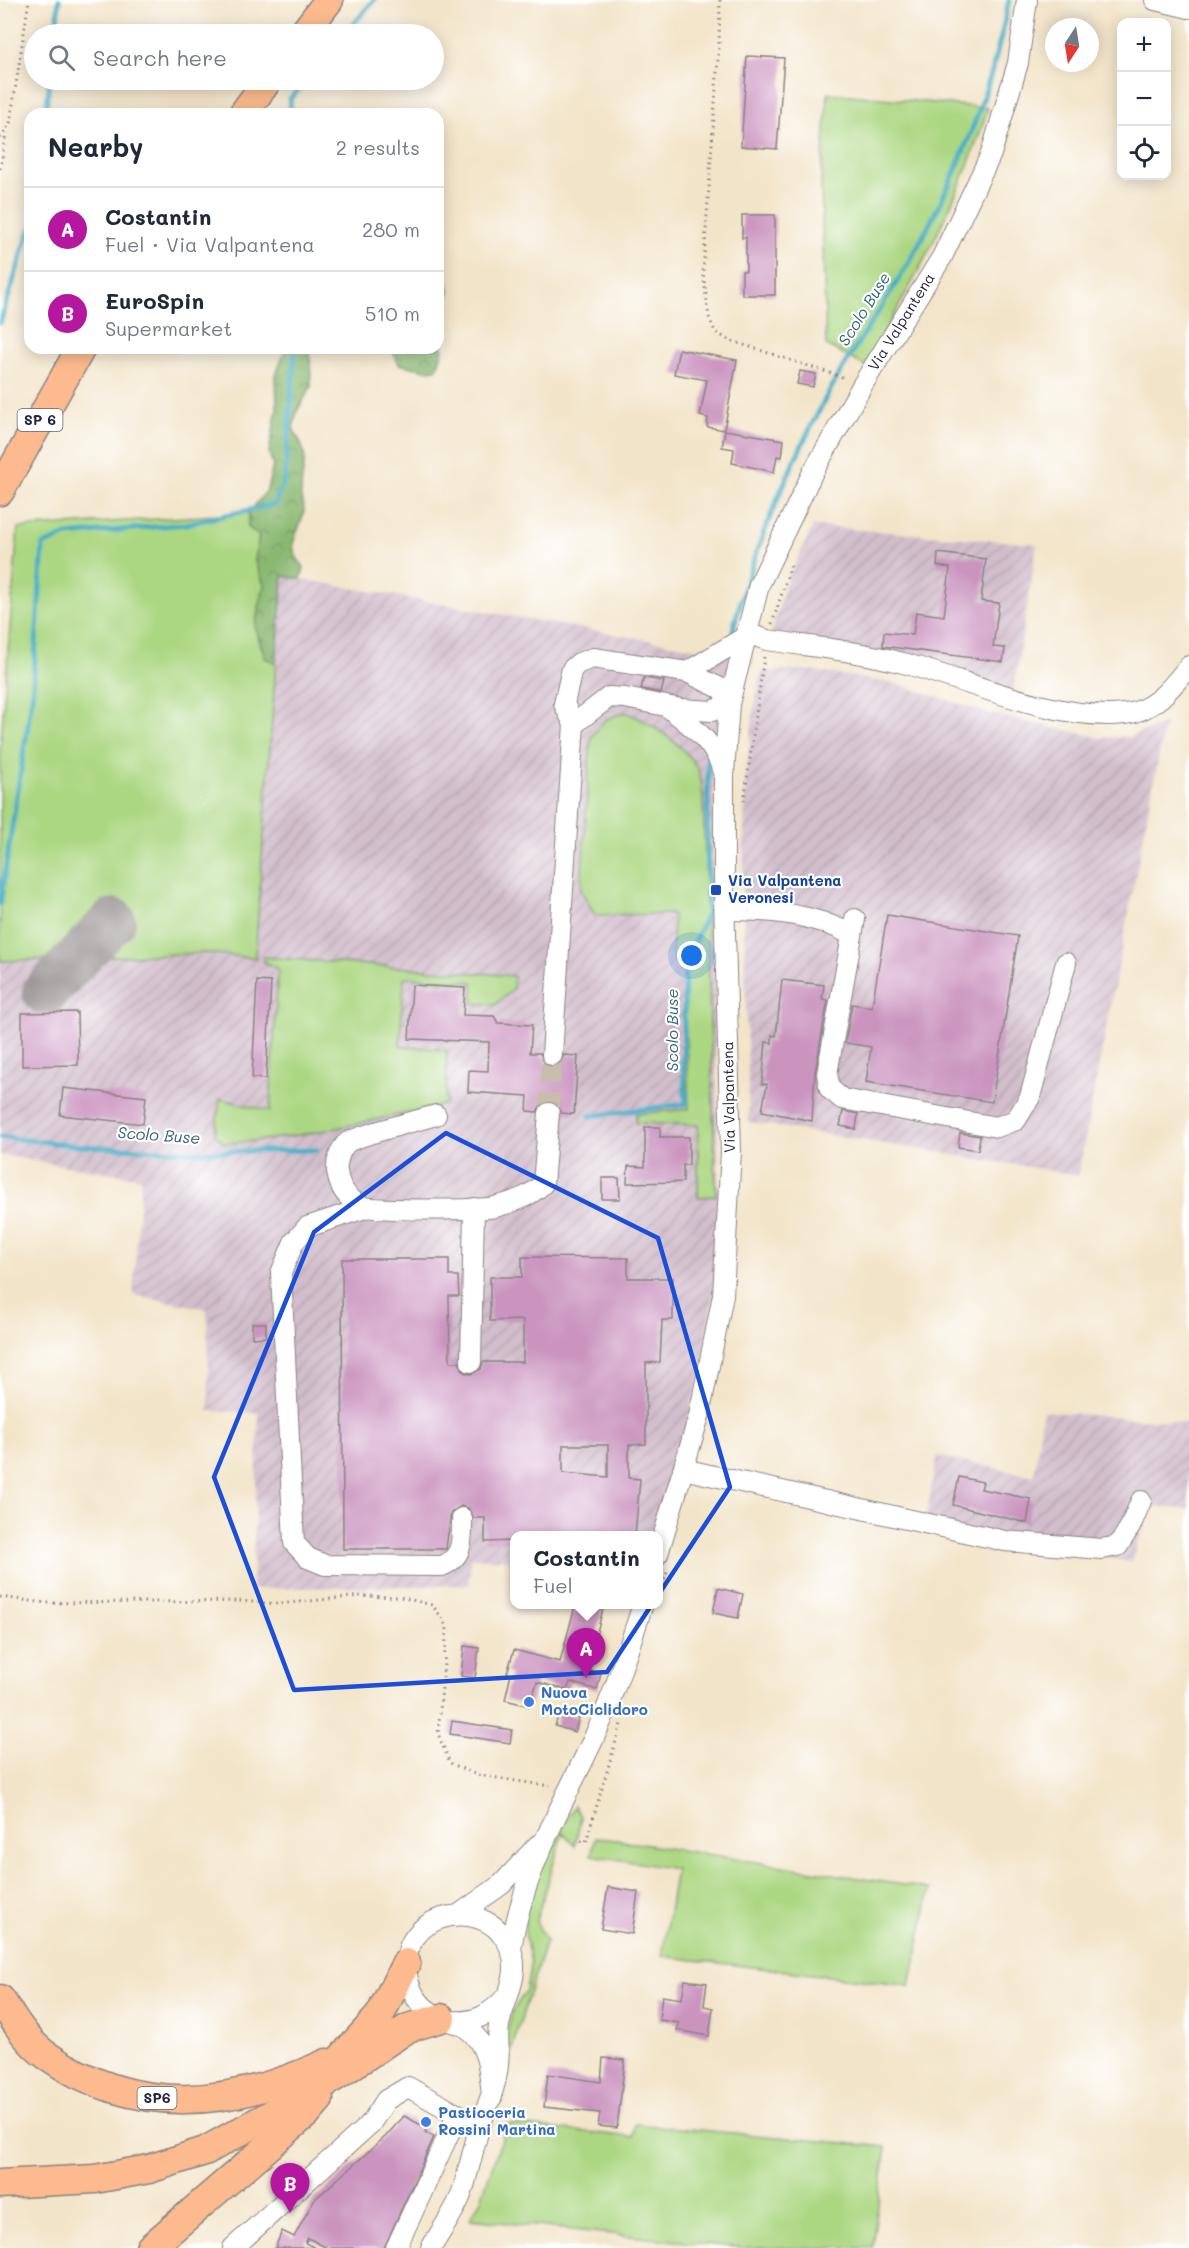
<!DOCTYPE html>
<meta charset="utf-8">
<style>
:root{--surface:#fff;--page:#f2f2f3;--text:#1f2937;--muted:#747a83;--line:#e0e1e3;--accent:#b5179e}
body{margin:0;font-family:Mali,sans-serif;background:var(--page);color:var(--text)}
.controls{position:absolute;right:18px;top:18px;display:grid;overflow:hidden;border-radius:12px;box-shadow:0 3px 15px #0003}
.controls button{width:54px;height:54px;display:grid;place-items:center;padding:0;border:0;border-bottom:2px solid var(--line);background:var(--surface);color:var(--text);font:30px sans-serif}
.compass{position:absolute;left:1045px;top:18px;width:54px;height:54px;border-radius:50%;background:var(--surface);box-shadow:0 3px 15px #0003;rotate:192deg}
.you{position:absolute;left:692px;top:956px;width:21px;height:21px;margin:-15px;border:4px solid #fff;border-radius:50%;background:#1a73e8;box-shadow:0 0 0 9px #1a73e833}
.badge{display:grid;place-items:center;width:39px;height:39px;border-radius:50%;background:var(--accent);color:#fff;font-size:20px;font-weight:700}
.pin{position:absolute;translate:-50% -50px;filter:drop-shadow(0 2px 3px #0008)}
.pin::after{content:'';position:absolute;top:32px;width:21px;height:18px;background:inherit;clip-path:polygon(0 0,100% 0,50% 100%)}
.popup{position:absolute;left:510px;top:1531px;width:153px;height:78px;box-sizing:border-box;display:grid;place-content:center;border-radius:12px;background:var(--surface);filter:drop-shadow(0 2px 4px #0005);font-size:20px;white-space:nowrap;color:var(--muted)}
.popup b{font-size:22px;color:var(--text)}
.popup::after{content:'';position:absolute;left:50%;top:100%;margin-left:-12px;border:12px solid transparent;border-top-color:var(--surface)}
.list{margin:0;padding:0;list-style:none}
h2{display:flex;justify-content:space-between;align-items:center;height:78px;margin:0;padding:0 24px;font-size:26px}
h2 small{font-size:20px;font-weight:400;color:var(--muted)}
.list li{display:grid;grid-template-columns:39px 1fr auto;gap:18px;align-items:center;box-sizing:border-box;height:84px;padding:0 24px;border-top:2px solid var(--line)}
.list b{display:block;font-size:22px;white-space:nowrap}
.list p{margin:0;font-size:20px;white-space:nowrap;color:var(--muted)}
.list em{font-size:20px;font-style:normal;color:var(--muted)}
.icon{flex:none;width:33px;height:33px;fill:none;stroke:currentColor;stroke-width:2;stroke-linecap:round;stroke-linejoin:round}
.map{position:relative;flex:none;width:1189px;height:2248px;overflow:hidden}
.search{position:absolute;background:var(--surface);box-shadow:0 3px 15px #0003;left:24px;top:24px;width:420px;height:66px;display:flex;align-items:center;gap:15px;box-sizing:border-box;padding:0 21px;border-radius:33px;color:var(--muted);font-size:22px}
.panel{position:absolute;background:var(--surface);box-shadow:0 3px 15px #0003;left:24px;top:108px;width:420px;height:246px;border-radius:18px}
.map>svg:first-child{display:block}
.industrial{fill:url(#industrial-furrows)}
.green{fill:#acd782;stroke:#677c5e;stroke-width:1.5}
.forest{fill:url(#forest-crowns);stroke:#566d56;stroke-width:1.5}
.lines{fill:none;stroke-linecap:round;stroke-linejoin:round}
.stream{stroke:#47aec6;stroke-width:5}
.taxiway{stroke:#8a8382;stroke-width:46}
.building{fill:#ca94bf;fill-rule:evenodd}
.minor-tunnel{stroke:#c8bdac;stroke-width:20;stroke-dasharray:20 10;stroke-linecap:butt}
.minor-casing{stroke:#8a8382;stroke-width:22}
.highway-casing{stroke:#8a8382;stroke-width:31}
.path{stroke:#8a8382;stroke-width:3;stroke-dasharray:1.5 4.5;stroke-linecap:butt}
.minor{stroke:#fff;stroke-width:20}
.highway{stroke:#fcba8e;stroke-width:28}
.marked{fill:none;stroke:#1d4ed8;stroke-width:4.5;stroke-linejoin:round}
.transit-dot{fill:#1a4fb4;stroke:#fff;stroke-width:2}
.shop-dot{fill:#3f7fe0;stroke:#fff;stroke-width:2}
.labels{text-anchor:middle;stroke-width:4.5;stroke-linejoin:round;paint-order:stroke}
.shield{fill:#fff;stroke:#646476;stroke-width:1.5}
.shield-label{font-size:14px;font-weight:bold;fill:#22223b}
.street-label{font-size:15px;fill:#22223b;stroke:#fff}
.transit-label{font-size:15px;font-weight:bold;fill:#164399;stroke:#fff;text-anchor:start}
.shop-label{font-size:15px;font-weight:bold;fill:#366cbe;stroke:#fff;text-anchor:start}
.water-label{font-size:16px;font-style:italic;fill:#33617a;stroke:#fff}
</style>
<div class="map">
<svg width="1189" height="2248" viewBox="0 0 1189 2248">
<defs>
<pattern id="industrial-furrows" width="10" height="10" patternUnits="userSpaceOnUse" patternTransform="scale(1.5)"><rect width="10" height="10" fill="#d1bdcb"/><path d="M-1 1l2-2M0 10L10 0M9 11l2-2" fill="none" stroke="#b3a2af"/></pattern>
<pattern id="forest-crowns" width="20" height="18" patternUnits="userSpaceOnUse" patternTransform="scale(1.5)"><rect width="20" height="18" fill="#89b870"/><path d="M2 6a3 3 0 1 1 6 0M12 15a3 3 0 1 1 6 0" fill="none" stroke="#70955d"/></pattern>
</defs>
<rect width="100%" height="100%" fill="#fff"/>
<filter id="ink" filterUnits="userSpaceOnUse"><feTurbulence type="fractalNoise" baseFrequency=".0167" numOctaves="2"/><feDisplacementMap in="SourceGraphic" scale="12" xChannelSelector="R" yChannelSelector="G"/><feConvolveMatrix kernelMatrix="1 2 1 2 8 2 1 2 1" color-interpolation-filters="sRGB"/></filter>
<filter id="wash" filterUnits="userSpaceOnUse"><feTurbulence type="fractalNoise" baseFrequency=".008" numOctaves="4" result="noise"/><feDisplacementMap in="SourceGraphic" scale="24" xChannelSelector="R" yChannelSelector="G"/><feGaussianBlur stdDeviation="1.35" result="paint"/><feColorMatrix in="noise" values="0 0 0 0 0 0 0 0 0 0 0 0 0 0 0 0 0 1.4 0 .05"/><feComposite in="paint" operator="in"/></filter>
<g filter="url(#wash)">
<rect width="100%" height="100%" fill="#f2e4c8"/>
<g class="industrial">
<path d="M813,526L1037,544L1013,693L768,645L785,585Z"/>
<path d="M283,576L734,655L714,780L712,889L719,1204L715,1282L701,1373L656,1535L514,1536V1560L472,1558L468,1585L252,1589L259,1413L209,1411L207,1309L133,1295L141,1178L0,1155V961L207,953L255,957Z"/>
<path d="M808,670L897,684L988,713L1101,738L1128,737L1165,723L1078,1175L749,1122L743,889L745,782L754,708L762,671Z"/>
<path d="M1043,1411L1189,1423V1509L1151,1507L1131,1562L924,1527L937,1456L1034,1476Z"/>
</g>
<g class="green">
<path d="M828,93L988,108C960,200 913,283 865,366L826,345L821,181Z"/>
<path d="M249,513L248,527L259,536L255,561L264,585L255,626L265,657L276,663L255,958L207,953L0,961V750L18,528Z"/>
<path d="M625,712C652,723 682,743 698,769C702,777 702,789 703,797L716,1196L698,1197V1125L636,1123V1114L689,1109L683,971L672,957L673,914L595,915L581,890L591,737L605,720Z"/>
<path d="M263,957L514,976L513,989L495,1005L473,1003V982L404,977L400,1046L447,1050L446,1104C372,1120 299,1140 224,1143L215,1134L220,1099L270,1111L278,969L263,961Z"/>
<path d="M574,1806L581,1816L575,1846L563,1832L536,1921L546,1941L507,2063L502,2051L512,2012L526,1991L531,1963L526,1940L524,1916L535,1878Z"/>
<path d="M596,1837L930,1889L910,1986L662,1956L676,1869L591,1855Z"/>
<path d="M507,2124L633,2137L635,2124L886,2147L872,2248H744L470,2219L481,2199Z"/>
</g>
<g class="forest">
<path d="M438,273L448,286L449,294L438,308Z"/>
<path d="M438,341L443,349L437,369L426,370L399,364L391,348H438Z"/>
<path d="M286,348H310L311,387L297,411L293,429C314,463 300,462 301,496C301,501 304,506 304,510C302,532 281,543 304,567L301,579L283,576L276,663L265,658L255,626L264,585L255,561L259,536L248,527L249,513L267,490L273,466L269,452L277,409L276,375Z"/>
</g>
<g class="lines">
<g class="stream">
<path d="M56,34L59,0"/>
<path d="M345,34L374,0"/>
<path d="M45,114L50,80"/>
<path d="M291,114L290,99L307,80"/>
<path d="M0,323L30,229"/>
<path d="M733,630C754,546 789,466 830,390C850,353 875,318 897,282C950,195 990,100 1009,0"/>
<path d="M0,904L32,699L43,545L67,535L186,524L275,504L285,478L295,348"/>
<path d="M590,1116L686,1104L683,1065L685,962L707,914L708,757"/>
<path d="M0,1137L82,1146L198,1152L317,1150"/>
</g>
<path class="taxiway" d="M45,992L113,921"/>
</g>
<g id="blocks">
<g class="building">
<path d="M747,56L784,58L777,149L741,146Z"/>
<path d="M742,215H775V295H742V271H746V237L742,238Z"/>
<path d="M679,349L737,360L724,430L707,427L708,418L700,416L707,380L674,374Z"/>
<path d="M800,371L816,374L813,387L797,384Z"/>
<path d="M725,430L784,440L782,457L777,456L774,472L732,463L734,449L722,447Z"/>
<path d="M938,553L986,559L981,601L999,603L993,647L1005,648L1003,662L883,646L884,632L913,635L916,612L944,616L950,568L937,566Z"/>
<path d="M644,678L664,681L661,693L641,689Z"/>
<path d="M887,915L1018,936L992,1102L866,1082L871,1047L845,1043L852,1004L872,1007Z"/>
<path d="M782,980L824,985L822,999L828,1000L815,1072L812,1121L762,1111L767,1084H762L766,1042L772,1043V1035L776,1036Z"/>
<path d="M257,981L271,982L266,1079L252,1078Z"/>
<path d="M412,985L465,988L463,1015L494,1016L498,1023L532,1025L530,1053H540L546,1065H558L564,1055L578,1056L574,1114L561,1113L556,1104L549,1101L540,1106L537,1112L527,1111L528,1096L468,1092L469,1070L488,1071L489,1042L409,1039Z"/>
<path d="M77,1012L78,1065L22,1066V1013Z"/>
<path d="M63,1088L146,1097L143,1124L60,1115Z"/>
<path d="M843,1111L858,1114L856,1129L840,1126Z"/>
<path d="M645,1127H660V1137H689V1165H683V1182L627,1183L628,1166L645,1167Z"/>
<path d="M960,1133L980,1136L978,1150L958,1147Z"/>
<path d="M602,1178H619L620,1199H602Z"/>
<path d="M522,1257L628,1258V1278H673V1320H662L660,1362L646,1363V1444L629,1445V1478L640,1479L635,1536H514V1541L485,1542V1518H474L468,1508L461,1506L451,1513L446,1549H343L342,1259H449V1276H458L459,1296H449L450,1362H459L464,1372L471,1374L481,1369L483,1362H523V1320L490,1321V1277H522ZM563,1445H608V1477L563,1473Z"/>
<path d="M252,1323H266V1337L252,1338Z"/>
<path d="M959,1477L983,1482L981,1489L1031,1499L1027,1523L953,1505Z"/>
<path d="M718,1588L743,1594L738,1618L713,1613Z"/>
<path d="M572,1605H604L587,1670L601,1673L597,1690L570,1682L567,1690L537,1682L530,1706L505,1700L511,1674L507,1673L514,1650L560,1662L574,1610Z"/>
<path d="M464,1646L479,1648L475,1678L461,1676Z"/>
<path d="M560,1711L579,1717L575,1732L555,1726Z"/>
<path d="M452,1721L512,1730L510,1743L450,1734Z"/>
<path d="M608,1887L638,1892L632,1934L601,1929Z"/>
<path d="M685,1980L707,1983L704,2006L713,2008L709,2036L677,2030L679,2023L659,2020L662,1996L682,1999Z"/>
<path d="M603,2058L625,2060L617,2128L598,2126L600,2113L544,2107L548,2074L601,2082Z"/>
<path d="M404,2116L427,2128L425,2132L434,2137L384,2248H327L308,2238L305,2243L316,2248H275L282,2231L294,2237L314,2200L385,2137Z"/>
</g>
</g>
</g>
<g filter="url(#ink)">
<use href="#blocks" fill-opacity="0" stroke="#8a8382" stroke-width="1.5"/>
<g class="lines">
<path class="minor-tunnel" d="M549,1113L552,1055"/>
<defs>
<g id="minor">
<path d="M1155,0L1189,8"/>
<path d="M746,633L767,640C812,647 859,651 903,663C967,680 1058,722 1125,714C1154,711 1172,687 1189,666"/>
<path d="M687,672L745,637"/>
<path d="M669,708C692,726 715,743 723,771"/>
<path d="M574,724L609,697L625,698L681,709L712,711L729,704"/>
<path d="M725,910C769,910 812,913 852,935"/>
<path d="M855,919L827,1074L830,1089L842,1099L997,1127L1016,1120L1030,1097L1066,963"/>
<path d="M552,1055L574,724L564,704L572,669L579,663L593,658L687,672L722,689L729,704"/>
<path d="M436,1115C420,1120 359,1135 348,1142C340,1148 336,1162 337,1171C339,1188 347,1199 362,1206C371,1211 482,1210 495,1207C514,1202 529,1197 543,1184L549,1113"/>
<path d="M365,1208L307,1227L294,1242L281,1273L294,1543L308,1558L325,1565L442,1566C464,1557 462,1539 462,1518"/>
<path d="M471,1362L474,1208"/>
<path d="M683,1469L1005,1541L1101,1549L1118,1546L1130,1527L1141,1501"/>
<path id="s1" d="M658,1554L699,1416L723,1295L731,1151L724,898V773L729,704L759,585L813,472L863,384L942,257L991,154L1018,63L1027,0"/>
<path d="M460,1914L502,1884L538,1845"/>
<path d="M511,1949C522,1874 560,1810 592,1742C613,1697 628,1651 643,1604"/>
<path d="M451,2021C475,2023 490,2015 506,1997"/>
<path d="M233,2248L371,2123L386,2100L408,2087L480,2127"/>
<path d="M396,2248L458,2114"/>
<path d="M431,2248C441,2230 456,2211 462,2192C469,2171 473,2148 480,2126C487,2106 496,2087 498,2065C500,2052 497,2038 499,2025C504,2000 521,1975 511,1950C491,1896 405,1908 406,1967C407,1989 419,2008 439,2017C447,2021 457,2023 465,2027C488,2042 490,2072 492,2097"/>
</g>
<g id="highway">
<path d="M303,34L329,0"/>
<path d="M243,114L268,80"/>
<path d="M0,491L81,348"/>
<path d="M0,1999C13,2018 27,2042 46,2055C137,2118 232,2107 327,2063"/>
<path d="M335,2065L380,2015L406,1963"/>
<path d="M0,2184L95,2179L149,2169L205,2151L315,2090L408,2028L441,2018"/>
<path d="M150,2248L306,2114L319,2099"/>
</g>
</defs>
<use href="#minor" class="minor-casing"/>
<use href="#highway" class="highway-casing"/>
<g class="path">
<path d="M720,0L719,45L703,272L709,317L715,332L729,340L845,378"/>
<path d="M0,138L10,123L29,0"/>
<path d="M0,169L6,133"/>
<path d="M772,624L792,562"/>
<path d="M744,801L764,657"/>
<path d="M0,1597L46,1603L241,1601L278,1604L361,1596L400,1597L432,1605L443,1619L447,1628L438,1734L450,1763L477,1775L550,1786"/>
<path d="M659,1597L668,1569"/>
<path d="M581,1841L586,1842L621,1724"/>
</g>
<use href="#minor" class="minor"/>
<use href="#highway" class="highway"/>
</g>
</g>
<path class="marked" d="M446,1133L658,1238L730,1487L607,1672L294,1690L214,1477L314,1232Z"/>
<rect class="transit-dot" x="710" y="884" width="12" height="12" rx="3"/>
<g class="shop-dot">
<circle cx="529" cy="1702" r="6"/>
<circle cx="426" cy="2122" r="6"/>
</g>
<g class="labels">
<g class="shield">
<rect x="17.5" y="409" width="45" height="22" rx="4.5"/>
<rect x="137.5" y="2087" width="39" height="22" rx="4.5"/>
</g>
<g class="shield-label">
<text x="40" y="425">SP 6</text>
<text x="157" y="2103">SP6</text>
</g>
<g class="street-label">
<text dy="5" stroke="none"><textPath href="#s1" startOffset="1281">Via Valpantena</textPath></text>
<text transform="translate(729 1097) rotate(-91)" y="5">Via Valpantena</text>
</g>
<g class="transit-label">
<text x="728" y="886">Via Valpantena<tspan x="728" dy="17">Veronesi</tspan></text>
</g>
<g class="shop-label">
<text x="541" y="1698">Nuova<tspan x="541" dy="17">MotoCiclidoro</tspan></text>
<text x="438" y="2118">Pasticceria<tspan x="438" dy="17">Rossini Martina</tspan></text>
</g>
<g class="water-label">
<text transform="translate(864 309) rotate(-58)" y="6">Scolo Buse</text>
<text transform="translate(672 1030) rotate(-90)" y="6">Scolo Buse</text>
<text transform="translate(159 1135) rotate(4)" y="6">Scolo Buse</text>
</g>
</g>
</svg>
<div class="controls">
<button>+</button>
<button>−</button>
<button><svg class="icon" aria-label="locate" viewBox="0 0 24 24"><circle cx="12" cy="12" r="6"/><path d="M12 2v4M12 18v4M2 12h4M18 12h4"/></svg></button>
</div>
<svg class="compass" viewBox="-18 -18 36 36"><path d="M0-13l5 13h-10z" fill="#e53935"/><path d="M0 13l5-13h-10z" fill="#747a83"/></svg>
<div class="you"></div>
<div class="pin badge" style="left:586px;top:1678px">A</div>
<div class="popup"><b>Costantin</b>Fuel</div>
<div class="pin badge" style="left:290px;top:2213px">B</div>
<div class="search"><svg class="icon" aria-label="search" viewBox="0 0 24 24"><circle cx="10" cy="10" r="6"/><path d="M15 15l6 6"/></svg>Search here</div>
<section class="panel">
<h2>Nearby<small>2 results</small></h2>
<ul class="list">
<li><span class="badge">A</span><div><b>Costantin</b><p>Fuel · Via Valpantena</p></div><em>280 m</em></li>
<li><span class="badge">B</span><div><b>EuroSpin</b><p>Supermarket</p></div><em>510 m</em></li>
</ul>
</section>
</div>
